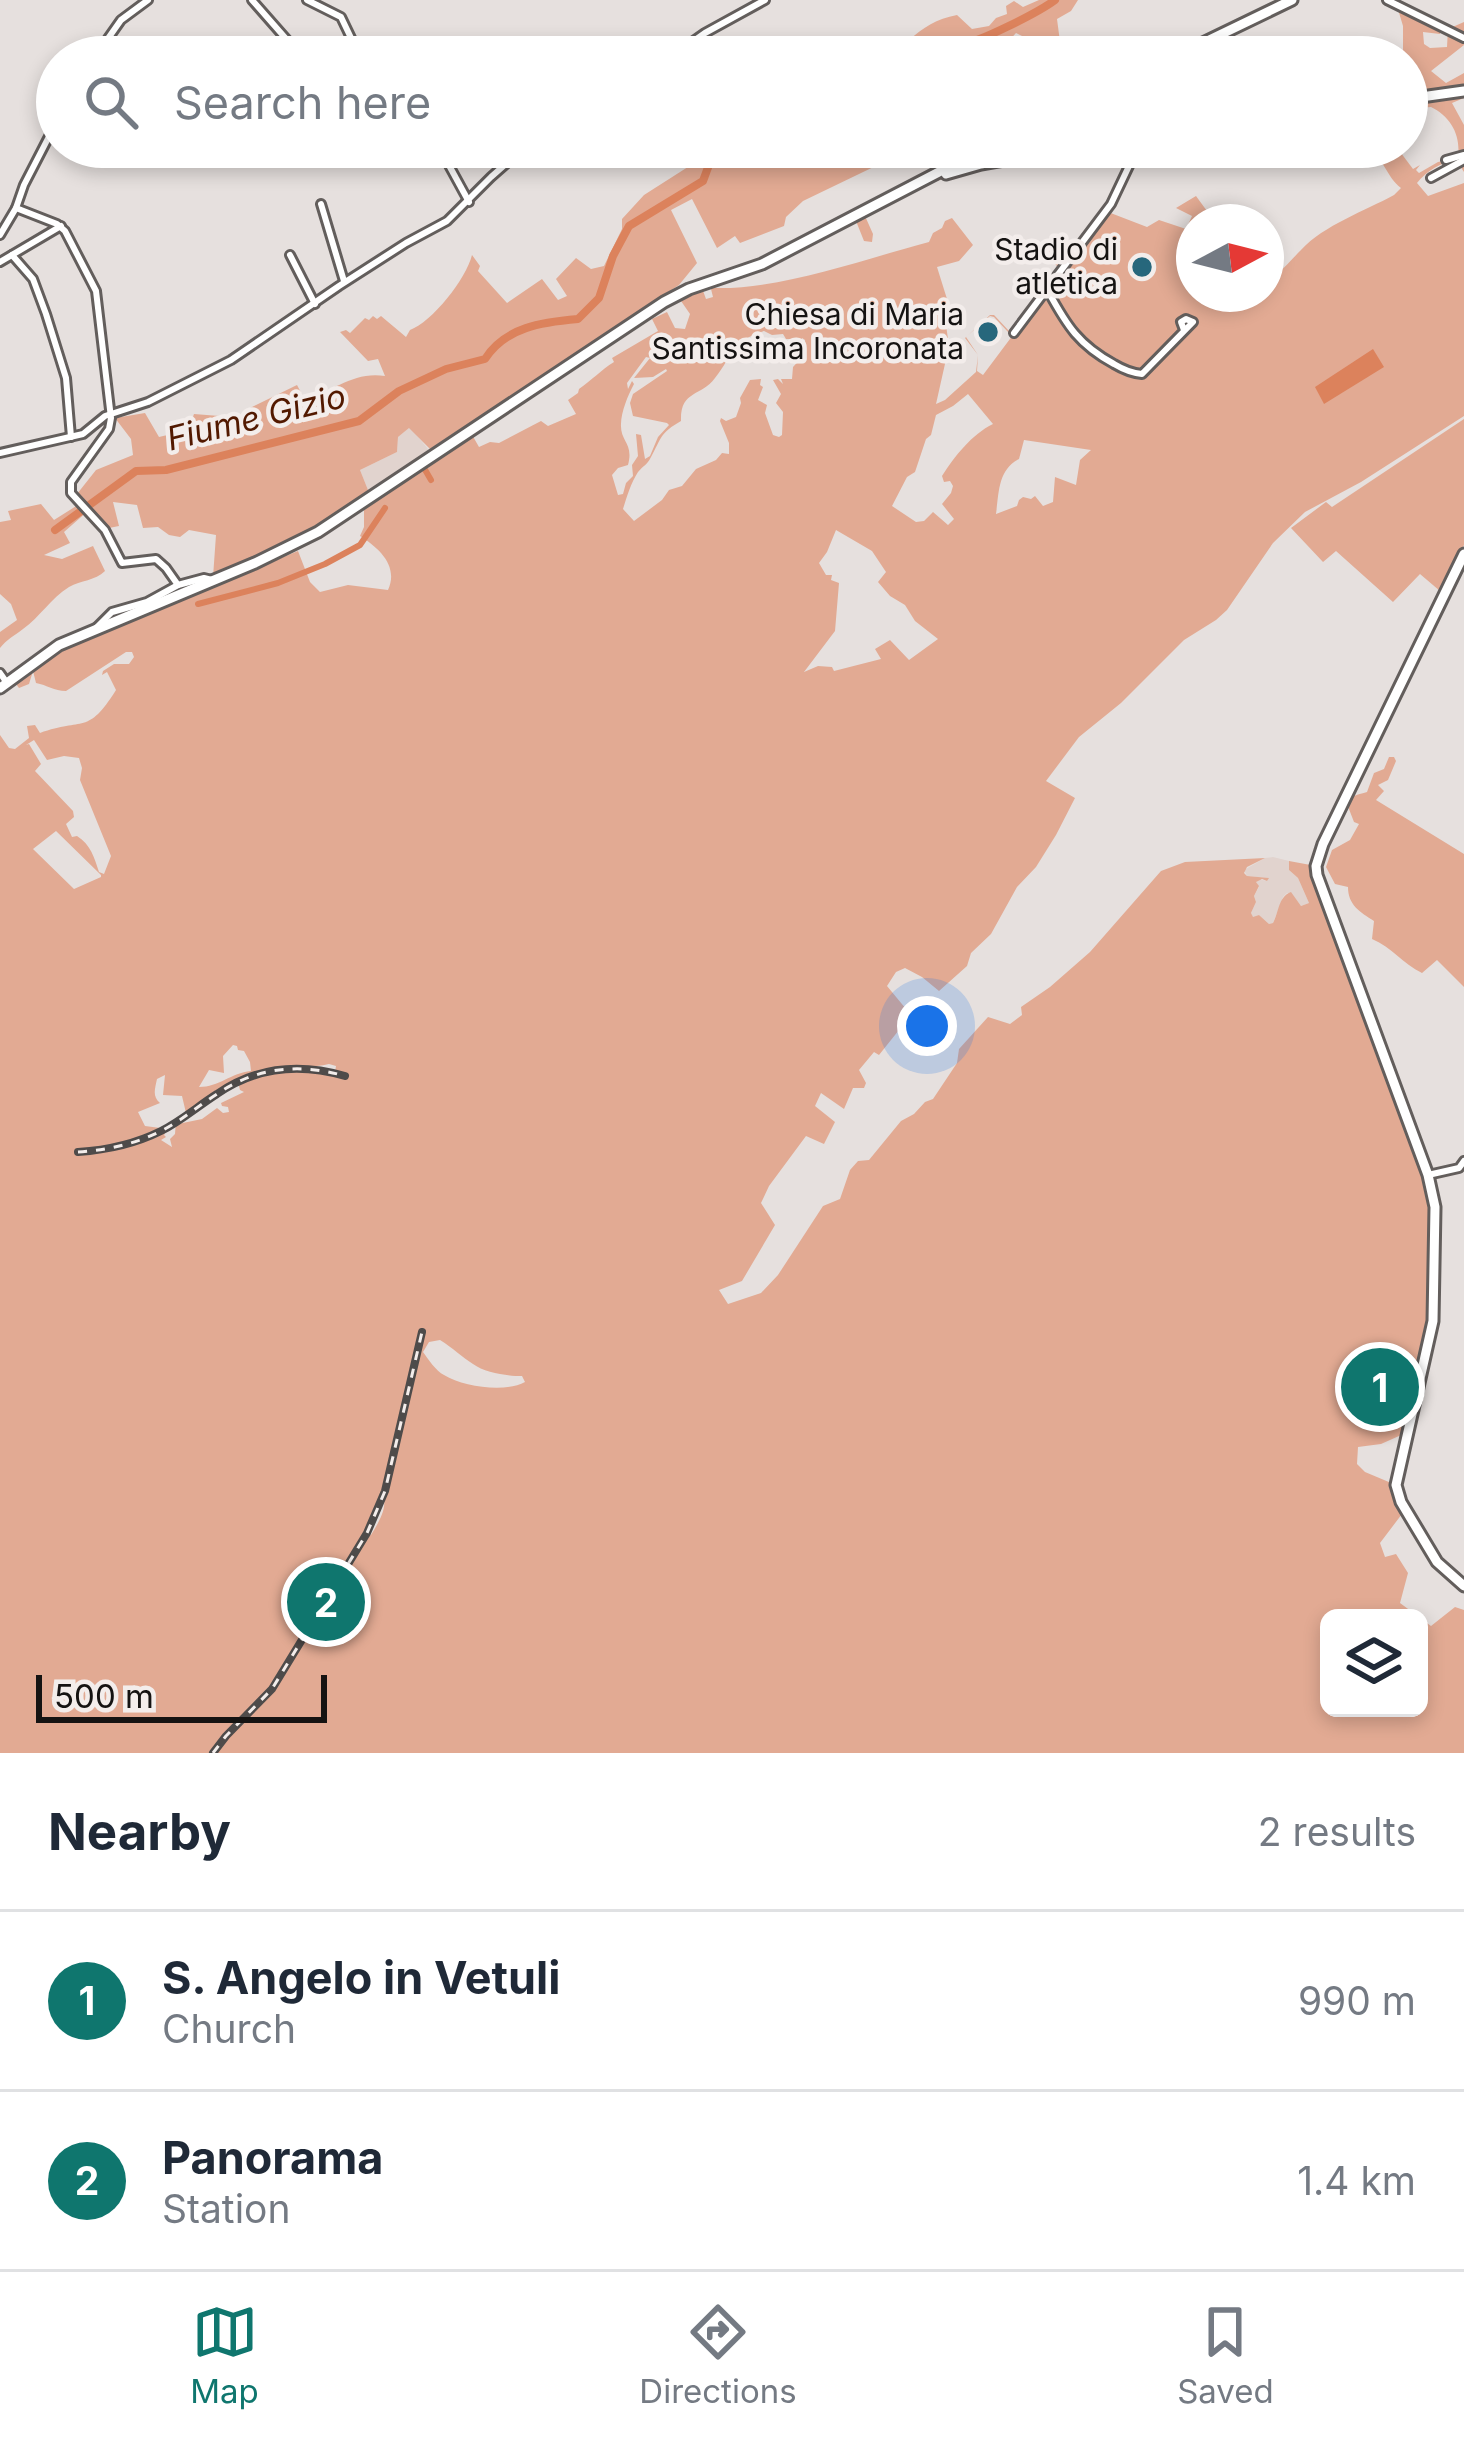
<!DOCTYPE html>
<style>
:root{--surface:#fff;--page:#f6f6f7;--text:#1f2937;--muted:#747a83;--line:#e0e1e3;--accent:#0f766e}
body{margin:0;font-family:Inter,sans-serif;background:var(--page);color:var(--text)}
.controls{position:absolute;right:36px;bottom:36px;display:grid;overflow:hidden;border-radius:18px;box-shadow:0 6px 18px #0003}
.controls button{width:108px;height:108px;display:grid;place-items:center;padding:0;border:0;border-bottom:3px solid var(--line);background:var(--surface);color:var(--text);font:60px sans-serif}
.compass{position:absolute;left:1176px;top:204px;width:108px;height:108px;border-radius:50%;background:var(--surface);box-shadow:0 6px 18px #0003;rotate:83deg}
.scale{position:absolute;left:36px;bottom:30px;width:291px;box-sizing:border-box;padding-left:12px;border:6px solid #151312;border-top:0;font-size:33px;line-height:42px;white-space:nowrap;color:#151312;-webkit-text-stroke:9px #f3edeb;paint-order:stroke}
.you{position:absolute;left:927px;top:1026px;width:42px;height:42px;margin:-30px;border:9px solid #fff;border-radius:50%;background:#1a73e8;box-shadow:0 0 0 18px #1a73e833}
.badge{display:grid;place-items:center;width:78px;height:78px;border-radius:50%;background:var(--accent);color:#fff;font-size:39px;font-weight:700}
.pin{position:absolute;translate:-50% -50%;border:6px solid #fff;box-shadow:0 3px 12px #0006}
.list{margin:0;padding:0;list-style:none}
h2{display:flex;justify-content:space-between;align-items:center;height:156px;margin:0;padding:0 48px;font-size:51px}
h2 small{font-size:39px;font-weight:400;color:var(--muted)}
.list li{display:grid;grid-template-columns:78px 1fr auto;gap:36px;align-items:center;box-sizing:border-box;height:180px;padding:0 48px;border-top:3px solid var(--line)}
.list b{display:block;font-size:45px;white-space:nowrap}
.list p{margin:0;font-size:39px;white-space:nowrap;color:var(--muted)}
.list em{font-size:39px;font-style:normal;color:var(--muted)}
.icon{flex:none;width:66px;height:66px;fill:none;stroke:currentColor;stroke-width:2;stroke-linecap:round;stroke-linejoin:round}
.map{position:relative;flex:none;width:1464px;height:1753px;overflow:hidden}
.search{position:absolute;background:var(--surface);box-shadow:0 6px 18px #0003;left:36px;right:36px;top:36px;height:132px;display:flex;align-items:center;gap:30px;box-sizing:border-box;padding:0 42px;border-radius:66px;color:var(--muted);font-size:45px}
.sheet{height:516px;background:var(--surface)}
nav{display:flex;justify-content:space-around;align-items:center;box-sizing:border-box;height:168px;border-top:3px solid var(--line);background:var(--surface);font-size:33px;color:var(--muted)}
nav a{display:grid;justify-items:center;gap:6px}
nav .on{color:var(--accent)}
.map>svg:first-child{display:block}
.built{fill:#e1d3ce}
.green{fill:#e2aa93;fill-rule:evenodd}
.water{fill:#dc825c}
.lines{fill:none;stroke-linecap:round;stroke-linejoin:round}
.stream{stroke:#dc825c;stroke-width:3}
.canal{stroke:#dc825c;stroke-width:6}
.river{stroke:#dc825c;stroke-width:8}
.minor-casing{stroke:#635e5c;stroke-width:12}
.major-casing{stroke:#635e5c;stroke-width:15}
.minor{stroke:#fff;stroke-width:6}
.major{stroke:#fff;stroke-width:9}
.rail-casing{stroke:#4e4b4a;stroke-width:8}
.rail{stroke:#f3edeb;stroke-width:3;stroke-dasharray:9;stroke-linecap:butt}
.poi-dot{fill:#27677c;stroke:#f3edeb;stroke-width:4.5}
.labels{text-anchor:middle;stroke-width:9;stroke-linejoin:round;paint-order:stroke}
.poi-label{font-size:30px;fill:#151312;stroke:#f3edeb;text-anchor:end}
.water-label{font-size:33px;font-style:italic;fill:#521900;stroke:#f3edeb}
</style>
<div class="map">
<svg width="1464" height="1753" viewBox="0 0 1464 1753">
<rect width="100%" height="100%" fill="#e6e0de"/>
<g class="built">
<path d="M410,427L432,454L370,495L360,470L397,452L398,437Z"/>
<path d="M1273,857L1289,861V870L1298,878L1309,903L1301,906L1291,893H1287L1283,897L1273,923L1269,924L1259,915L1253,918L1251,913L1256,902L1254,896L1259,887L1256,882L1258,879L1267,881L1268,878L1247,876L1244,870L1265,858Z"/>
<path d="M420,1332H424L387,1492L368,1534L273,1690L239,1723L215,1753H211L224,1735L270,1688L331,1588L325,1584L330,1577L337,1580L365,1532L384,1491Z"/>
</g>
<g class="green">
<path d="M1039,0H1078L1071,11L1057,19L1062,57H1038L1032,41L1016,33L1006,44L978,57H858L896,39L908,41C924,27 936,19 957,15L972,29L989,26L996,18L1007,14L1006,6L1014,1L1023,7Z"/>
<path d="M1397,6L1442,27L1440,34L1423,32L1424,44L1430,48L1447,47L1448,29L1464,22V45L1431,71L1446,83L1464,73V89L1407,97V71L1411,69L1407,65V57H1400L1403,54V26Z"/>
<path d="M1464,93V98L1452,103L1464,125V172L1456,160C1442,162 1426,171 1417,183L1428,196L1464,183V416L1361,482L1305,512L1273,543L1227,610L1216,620L1184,640L1121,703L1079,737L1046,781L1075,798L1056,835L1036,867L1017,887L991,934L971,953L967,966L939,991L922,977L905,968L896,972L887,986L911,1015L879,1055L874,1052L859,1070L866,1083L864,1088H853L844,1109L821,1093L815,1106L835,1122L824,1144L806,1136L769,1186L761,1203L775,1225L742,1281L719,1290L728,1304L761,1293L778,1275L823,1206L840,1199L850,1170L858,1161L869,1160L901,1121L914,1114L925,1102L933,1099L957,1063L959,1049L988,1017L1010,1024L1022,1015L1021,1007L1050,987L1090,952L1161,871L1185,862L1265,858L1247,867L1244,873L1247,876L1269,878L1267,881L1262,879L1256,882L1259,886L1254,896L1256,902L1251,913L1253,917L1259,915L1269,924L1273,923C1279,912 1278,897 1291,892L1301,906L1309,903L1298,878L1289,870V861L1316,866L1433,1192L1435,1302L1408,1432L1381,1444L1358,1447L1357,1464L1365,1472L1396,1485L1405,1510L1380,1543L1385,1557L1396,1554L1408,1573L1400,1603L1431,1626L1455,1607L1464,1610V1753H215L239,1723L242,1725L246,1720L245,1717L273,1690L288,1668L367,1536L371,1535C377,1525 386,1511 384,1500L423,1333L421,1332L384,1491L370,1523L336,1581L330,1577L325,1583L332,1589L270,1688L224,1735L211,1753H0V735L9,748L15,749L29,738L27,726L35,725L40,733C84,717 87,736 116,690L107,672L102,675L103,671L114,664H129L134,657L132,652H126L66,691C54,691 47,685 36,683L33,671L29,684L19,688L16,684L21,675L57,649L298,551L310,582L320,592L348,585L388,590C399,566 379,548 360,536L364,527V510L432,461H437L436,458L471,433L479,447L490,442L499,443L541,421L548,426L576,414L568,400L578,393L579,389C592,380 601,370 614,362L612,358L658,331L652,319L667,312L675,328L685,329L690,314L681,301L702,288L706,299L713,297L710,285L920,185L963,169L1094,147H1127L1130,159L1108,212L1147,227L1159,220L1186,229L1192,216L1176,208L1196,196L1215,222H1194V294H1266V282C1283,271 1288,263 1301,250C1324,225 1365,211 1394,195L1401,188C1386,177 1383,154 1364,147H1385L1396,155L1401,153L1413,169L1420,165L1416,170L1419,173L1438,162L1458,158C1461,135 1451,117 1431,107L1407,109V102ZM1110,147C1116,150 1122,151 1125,159C1131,177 1078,244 1066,261L1056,246L1048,248L1052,261L1060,269L1009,331L994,315H990L965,338L978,355L976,372L945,400L936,404L949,346L944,311L947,299L937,267L959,261L973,245L952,218L945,221L942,228L933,233L929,242C864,259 781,290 714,288V285L767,267L856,221L864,241L872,242L873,234L865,216L911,191L963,171ZM1039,300L983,375L977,371L978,355L966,337L990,316L994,317L1009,333ZM764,331L772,335L783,334L786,339H797L801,343L802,338L805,340L806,353L793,367L792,379H781L783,384L778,379L773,380L781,394L776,403L783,412L782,435L779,437L773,435L765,413L767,405L758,400L763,387L760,385L761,379L750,380L740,398L741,403L736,417L726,421L721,418L720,421L729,443V454L722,453L716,460L696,469L682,486L669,490L662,500L634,521L623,509C627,496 631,483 638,472C644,465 647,465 651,457C662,437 660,433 681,421C680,390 701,397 715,378C735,353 728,343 764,331ZM646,357L650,358L634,378L653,377L666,369L667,371L633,394L630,403L633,416L667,423L669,425L658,437L650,456L645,459L641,435L636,434L638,456L632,465L633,476L626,483L623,494L618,495L612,475L618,468L628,465C634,443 620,442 621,424C621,412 628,395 634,384L632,381L628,389L627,383ZM968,394L993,424C972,434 954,457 942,476L944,482L950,481L953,486L951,493L942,504L954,519L948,525L933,512L924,521L916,522L892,506L907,477L915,472L926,439L931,435L936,415L953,406ZM1024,440L1091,450L1080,460L1076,485L1055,477L1053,502L1043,506L1035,496L1031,499L1023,497L1019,500L1017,506L996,514C999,492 998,470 1019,459ZM836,530L872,551L886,572L878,582L890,596L905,605L915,621L938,639L909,660L890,640L875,649L881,659L834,671L832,667L818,666L804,672L835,631L839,583L831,580L832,575H826L819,563L827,552ZM34,740L47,760L64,756L79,758L82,768L80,780L111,856L104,874L99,872C94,857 91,845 77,836L72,837L66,824L74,817L73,811L35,771L41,764L29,744L26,745ZM56,831L101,875V877L74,889L33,849ZM233,1045L237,1046L238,1050L244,1051L250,1062L251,1071C231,1073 219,1087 199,1087L209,1070L224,1073L223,1056ZM329,1064L336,1066L335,1072L345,1075L344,1078C306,1067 274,1070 238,1082L240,1090L244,1092L221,1103L222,1106L228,1107L229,1112L223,1113L217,1108L202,1119L178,1124L189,1115L188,1112C216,1092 240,1074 274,1069C293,1066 314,1068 329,1064ZM165,1075L163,1095L182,1096L186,1113L176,1121L175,1134L170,1139L172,1147L161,1140L166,1137L164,1135L168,1129L145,1126L138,1112L160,1103C152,1096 155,1089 157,1079ZM440,1340C453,1348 462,1357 473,1364C485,1373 508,1376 522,1376L525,1382C505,1393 464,1387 444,1375C436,1371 428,1359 423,1352L429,1342ZM1329,1618H1419V1708H1329Z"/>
<path d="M701,147H915L803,201L786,217L784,226L740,243L735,236L717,248L692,199L671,210L697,263L679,285L430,449L409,428L398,437L397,452L360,470L370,495L309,534L213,577L216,535L189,530L180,537L169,535L158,527L143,528L137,505L113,502L119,526L109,528L89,510L64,532L70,543L44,555L62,559L93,546L105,571C95,581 81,580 69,587C51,598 40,617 23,629C14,636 7,639 0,648V632L17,620L11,604L0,594V522L11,520L8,511L41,504L54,520L81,503L77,494L96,470L133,455L131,439L115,418L145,413L159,437L188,430L194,414L245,418L250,408L297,385L305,400C333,391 354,371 385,376L378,359L368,361L340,332L346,330L350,333L365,318L369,320L373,316L377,319L381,316L406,337L410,330C432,322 466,279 472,255L480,266L478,271L507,303L542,279L558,300L567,296L556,279L576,258L591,269L604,266L622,229V219L644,195L691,165L690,156Z"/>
<path d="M1464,419V545L1440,591L1420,574L1393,602L1336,551L1323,562L1291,528L1326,502L1332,507Z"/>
<path d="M1389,757H1394L1396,761L1388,780L1378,785L1384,791L1376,800L1464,854V987L1437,960L1422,973C1403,964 1392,947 1372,939L1374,921C1360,912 1348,905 1348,887L1335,884L1326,867L1332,850L1350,840L1359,824L1354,822L1347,804C1352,794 1358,795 1367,792L1374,773L1384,769Z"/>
</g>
<path class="water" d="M1373,349L1384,367L1324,404L1315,387Z"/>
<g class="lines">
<path class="stream" d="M1352,44L1363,57"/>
<g class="canal">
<path d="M424,468L431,480"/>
<path d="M198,604L278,583L325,564L360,545L385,508"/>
</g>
<g class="river">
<path d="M895,57C914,43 937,48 960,45C980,42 1039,12 1055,0"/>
<path d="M55,530L136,471L166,470L359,421L399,391L446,369L485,359C505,327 543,322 578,319L599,298L613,256L629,226L703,181L710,162L742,147"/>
</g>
<defs>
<g id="minor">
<path d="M252,0L302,57"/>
<path d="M307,0L341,17L352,40L362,47"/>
<path d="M1387,0L1464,38"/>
<path d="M95,57L121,20L148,0"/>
<path d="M671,57L705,33L765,0"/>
<path d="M439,147L469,202"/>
<path d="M999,147L1003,151L1010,147"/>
<path d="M1446,160L1464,155"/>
<path d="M1431,178L1464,160"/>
<path d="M321,204L344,281"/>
<path d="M16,208L57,224L65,231L96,291L111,418L109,429L71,482V493L105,530L122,563L156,559L166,568L178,585"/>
<path d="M0,235L16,208L24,185L57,121"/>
<path d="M12,255L33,279L46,314L66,378L71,437"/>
<path d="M290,255L315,304"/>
<path d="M0,262L61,226"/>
<path d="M1048,291C1067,326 1079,345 1114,364C1124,370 1131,373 1142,374L1193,322L1186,319L1181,322L1184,330"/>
<path d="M1014,333L1111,204L1138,147"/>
<path d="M0,453L83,434L105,416L148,402L231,360L339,286L406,243L447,221L491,177L525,147"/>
<path d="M95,629L112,612L147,602L178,585L204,578L212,580"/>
<path d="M0,673L7,683"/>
<path d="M1428,1175L1459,1168L1464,1161"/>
</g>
<g id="major">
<path d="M1174,57L1292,0"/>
<path d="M1407,99L1464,91"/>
<path d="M1022,147L1034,151"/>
<path d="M1144,147H1147"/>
<path d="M946,174L981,164L1080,147"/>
<path d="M1464,554L1323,844L1316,866L1317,875L1428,1175L1435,1207L1433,1321L1396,1485L1401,1502L1437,1562L1464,1586"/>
<path d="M0,688L59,645L255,563L318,532L664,302L689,289L762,264L987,147"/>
</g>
</defs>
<use href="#minor" class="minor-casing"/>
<use href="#major" class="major-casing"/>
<use href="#minor" class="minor"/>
<use href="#major" class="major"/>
<defs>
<g id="rail">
<path d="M78,1152C108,1150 135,1144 161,1131C181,1121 198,1106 217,1094C256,1067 300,1063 345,1076"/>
<path d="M213,1753L226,1736L272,1689L367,1533L385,1491L422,1332"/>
</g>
</defs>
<use href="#rail" class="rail-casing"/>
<use href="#rail" class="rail"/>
</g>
<g class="poi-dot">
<circle cx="1142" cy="267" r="12"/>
<circle cx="988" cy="332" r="12"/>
</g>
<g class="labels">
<g class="poi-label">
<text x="1118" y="260">Stadio di<tspan x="1118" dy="34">atletica</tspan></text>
<text x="964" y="325">Chiesa di Maria<tspan x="964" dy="34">Santissima Incoronata</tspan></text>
</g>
<g class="water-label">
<text transform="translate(256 417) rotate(-14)" y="12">Fiume Gizio</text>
</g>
</g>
</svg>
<div class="controls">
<button><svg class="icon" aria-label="layers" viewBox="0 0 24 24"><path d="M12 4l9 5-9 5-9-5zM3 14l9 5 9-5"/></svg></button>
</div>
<svg class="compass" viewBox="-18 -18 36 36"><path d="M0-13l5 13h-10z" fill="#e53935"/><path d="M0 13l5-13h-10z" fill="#747a83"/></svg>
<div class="scale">500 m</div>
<div class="you"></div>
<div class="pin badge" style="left:1380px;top:1387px">1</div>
<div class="pin badge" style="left:326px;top:1602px">2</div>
<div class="search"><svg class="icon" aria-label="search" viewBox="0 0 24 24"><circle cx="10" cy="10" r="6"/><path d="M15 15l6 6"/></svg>Search here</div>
</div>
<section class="sheet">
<h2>Nearby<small>2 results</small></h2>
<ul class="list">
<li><span class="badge">1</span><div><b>S. Angelo in Vetuli</b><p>Church</p></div><em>990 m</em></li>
<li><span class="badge">2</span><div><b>Panorama</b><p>Station</p></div><em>1.4 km</em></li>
</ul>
</section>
<nav>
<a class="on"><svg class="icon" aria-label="map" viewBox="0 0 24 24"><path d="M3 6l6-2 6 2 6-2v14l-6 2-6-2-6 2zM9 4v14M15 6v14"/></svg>Map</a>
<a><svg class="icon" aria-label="directions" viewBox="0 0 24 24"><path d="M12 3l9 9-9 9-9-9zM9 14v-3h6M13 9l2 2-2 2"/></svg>Directions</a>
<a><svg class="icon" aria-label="saved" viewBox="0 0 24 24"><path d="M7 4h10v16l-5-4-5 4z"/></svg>Saved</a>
</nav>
